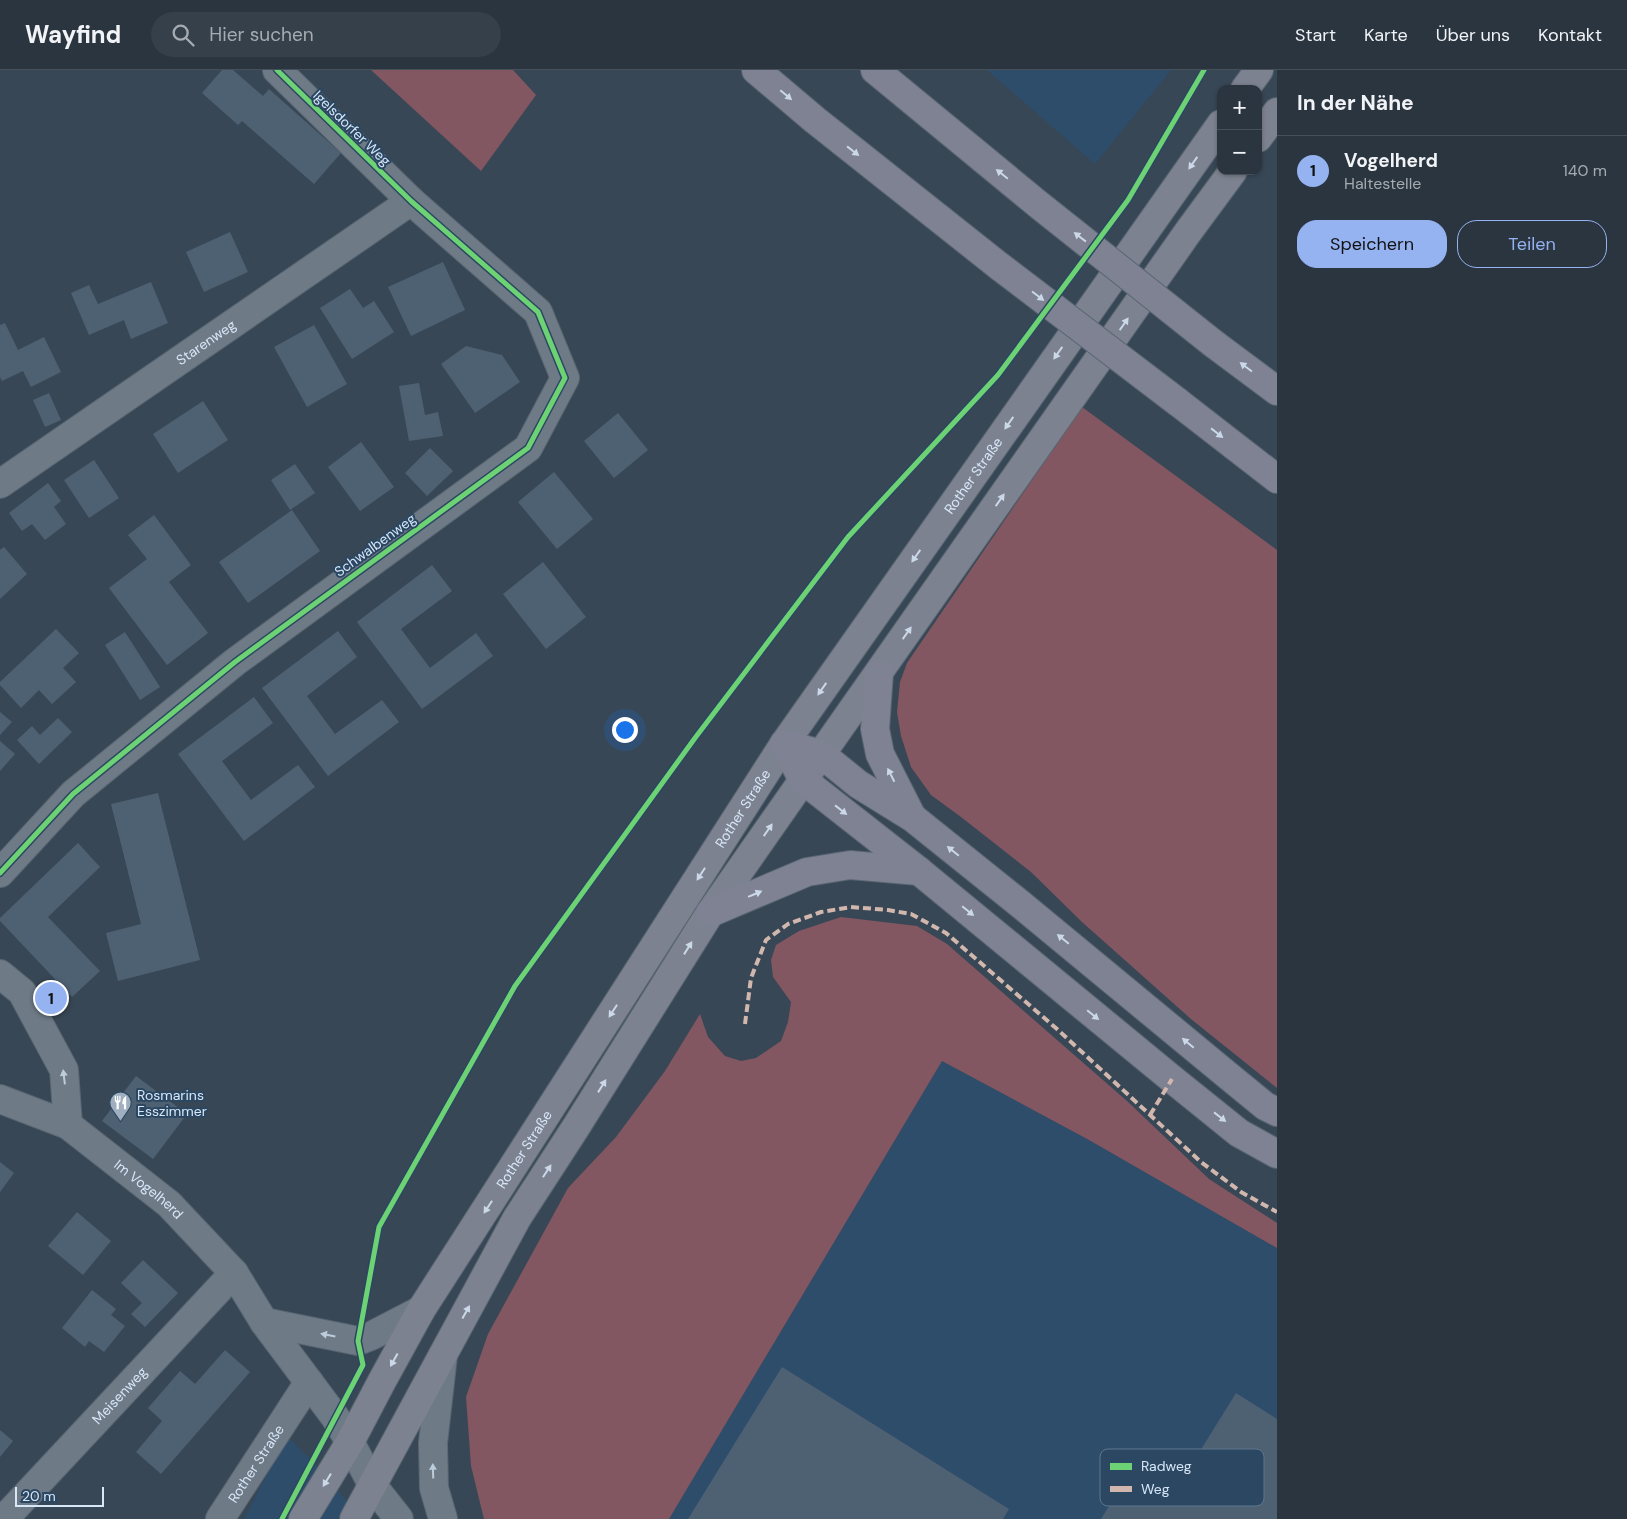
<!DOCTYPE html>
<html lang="de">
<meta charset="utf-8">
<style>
:root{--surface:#2a3540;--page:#36404b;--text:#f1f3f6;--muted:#a5abb1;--line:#465059;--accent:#95b2f1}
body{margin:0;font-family:"DM Sans",sans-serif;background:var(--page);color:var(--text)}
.controls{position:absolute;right:15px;top:15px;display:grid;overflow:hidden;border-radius:10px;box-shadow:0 1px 4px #0004}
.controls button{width:45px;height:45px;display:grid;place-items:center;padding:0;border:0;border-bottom:1px solid var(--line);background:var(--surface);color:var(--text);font:25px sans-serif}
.scale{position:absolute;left:15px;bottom:12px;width:89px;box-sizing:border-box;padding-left:5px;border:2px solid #d7e7f8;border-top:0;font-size:14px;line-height:18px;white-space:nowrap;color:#d7e7f8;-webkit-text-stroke:4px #2b4762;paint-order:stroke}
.you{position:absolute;left:624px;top:659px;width:18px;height:18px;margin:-12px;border:4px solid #fff;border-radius:50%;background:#1a73e8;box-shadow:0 0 0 8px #1a73e833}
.badge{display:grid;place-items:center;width:32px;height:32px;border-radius:50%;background:var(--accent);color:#111;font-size:16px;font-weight:700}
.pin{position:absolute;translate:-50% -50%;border:2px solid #fff;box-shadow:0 1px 5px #0006}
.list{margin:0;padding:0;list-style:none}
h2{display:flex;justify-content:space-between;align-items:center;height:65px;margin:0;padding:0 20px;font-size:21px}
h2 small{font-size:16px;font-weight:400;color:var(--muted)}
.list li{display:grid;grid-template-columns:32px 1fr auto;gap:15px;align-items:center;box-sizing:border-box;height:70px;padding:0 20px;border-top:1px solid var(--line)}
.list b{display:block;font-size:19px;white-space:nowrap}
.list p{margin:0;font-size:16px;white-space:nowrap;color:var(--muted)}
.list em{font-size:16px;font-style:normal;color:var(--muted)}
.actions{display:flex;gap:10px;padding:15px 20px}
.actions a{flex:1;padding:11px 0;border:1px solid var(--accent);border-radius:20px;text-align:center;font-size:18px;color:var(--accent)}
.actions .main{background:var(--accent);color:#111}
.icon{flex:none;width:28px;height:28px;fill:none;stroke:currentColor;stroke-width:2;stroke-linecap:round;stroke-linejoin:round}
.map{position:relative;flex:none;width:1277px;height:1449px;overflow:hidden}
header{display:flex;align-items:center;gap:30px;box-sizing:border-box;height:70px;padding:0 25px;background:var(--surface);border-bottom:1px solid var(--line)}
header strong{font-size:24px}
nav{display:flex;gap:28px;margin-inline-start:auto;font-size:18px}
.search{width:350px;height:45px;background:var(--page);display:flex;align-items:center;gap:12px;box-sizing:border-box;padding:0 18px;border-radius:28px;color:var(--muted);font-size:19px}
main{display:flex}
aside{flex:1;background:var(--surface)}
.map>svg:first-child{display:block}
.built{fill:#2e4d6b}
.green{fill:#825761}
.building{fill:#4e6172}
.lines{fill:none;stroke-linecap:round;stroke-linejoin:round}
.minor-casing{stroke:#586672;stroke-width:30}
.major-casing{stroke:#586672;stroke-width:30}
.highway-casing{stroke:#586672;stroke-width:30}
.minor{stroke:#6e7a85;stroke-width:28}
.major{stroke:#7d8290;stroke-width:28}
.highway{stroke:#7e8292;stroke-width:28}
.highway-bridge-casing{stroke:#586672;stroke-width:30;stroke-linecap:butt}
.highway-bridge{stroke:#7e8292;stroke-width:28}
.quiet{stroke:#d1b7ad;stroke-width:4;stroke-dasharray:8 4;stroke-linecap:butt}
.cycleway-casing{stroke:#2b4762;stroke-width:8}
.cycleway{stroke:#6cd273;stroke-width:5}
.oneway{fill:#cad8e9}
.oneway2{fill:#cad8e8}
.oneway3{fill:#bdccdb}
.labels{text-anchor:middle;stroke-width:4;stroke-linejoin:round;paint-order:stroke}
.street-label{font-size:14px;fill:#d7e7f8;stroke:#2b4762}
.poi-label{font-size:14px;fill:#d7e7f8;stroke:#2b4762;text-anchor:start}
.key{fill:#2b4762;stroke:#5f778f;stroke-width:1}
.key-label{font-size:14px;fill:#d7e7f8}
</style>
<header>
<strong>Wayfind</strong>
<div class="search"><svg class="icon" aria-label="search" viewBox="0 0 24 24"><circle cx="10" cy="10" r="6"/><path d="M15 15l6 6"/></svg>Hier suchen</div>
<nav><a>Start</a><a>Karte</a><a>Über uns</a><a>Kontakt</a></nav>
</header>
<main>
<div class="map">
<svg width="1277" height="1449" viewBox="0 0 1277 1449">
<rect width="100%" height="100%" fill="#384755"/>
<g class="built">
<path d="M987,0H1171L1095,94Z"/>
<path d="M942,991L1089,1070L1277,1178V1449H669Z"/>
<path d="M287,1366L312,1391L363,1449H244Z"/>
</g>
<g class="green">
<path d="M371,0H513L536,25L481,101Z"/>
<path d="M1082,337L1277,480V1018L1191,949L1082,852L1031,802L961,747L931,725L911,697L901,666L897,642L900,612L907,593Z"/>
<path d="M841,847L917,856L947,874L1127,1031L1209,1109L1277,1153V1178L1089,1070L942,991L669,1449H484L471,1396L466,1327L488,1264L568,1118L616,1067L665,1001L700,944L708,967L725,986L741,991L756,988L781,971L788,952L791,932L773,907L771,890L776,875L799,861Z"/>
</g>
<g class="building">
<path d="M222,0H233L263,26L269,19L341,83L314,114L242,51L238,55L202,23Z"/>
<path d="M230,162L248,202L204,222L186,182Z"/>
<path d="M443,192L465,240L411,266L388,217Z"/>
<path d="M151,212L168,253L131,269L124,250L89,265L71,223L89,215L98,234Z"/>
<path d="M350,219L363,238L374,231L394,262L352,289L320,238Z"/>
<path d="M5,253L18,280L44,267L61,302L31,317L23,301L2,311L0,307V255Z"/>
<path d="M314,255L347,314L307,337L274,277Z"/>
<path d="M466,276L502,285L520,312L475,343L441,294Z"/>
<path d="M419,313L425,345L438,342L443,366L409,371L399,316Z"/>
<path d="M49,323L61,350L45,357L33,330Z"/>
<path d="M203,331L228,370L178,403L153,364Z"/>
<path d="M618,343L648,380L614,408L584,371Z"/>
<path d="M361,372L394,417L360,441L328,397Z"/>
<path d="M430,378L453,401L427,426L405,403Z"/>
<path d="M94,390L119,428L89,448L64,410Z"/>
<path d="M295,394L315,423L290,440L271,410Z"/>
<path d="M554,402L593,449L557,479L518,432Z"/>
<path d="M48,413L61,431L54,437L66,454L45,470L32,454L22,461L9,443Z"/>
<path d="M292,440L320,481L248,533L219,492Z"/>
<path d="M154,445L191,495L169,512L208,563L167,595L109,518L147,489L128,465Z"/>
<path d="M4,477L27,504L0,529V480Z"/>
<path d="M543,492L586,547L546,579L503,524Z"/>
<path d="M432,495L452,521L401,559L430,598L476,563L493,586L422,639L357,552Z"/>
<path d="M56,559L79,583L63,598L76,612L52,634L39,620L21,638L0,615V612Z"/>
<path d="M338,561L357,587L307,626L335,664L382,630L399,652L328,706L262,618Z"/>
<path d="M125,562L160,617L140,630L105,575Z"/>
<path d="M254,627L273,653L222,691L251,730L298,695L315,717L244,771L178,684Z"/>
<path d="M0,642L12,652L0,665Z"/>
<path d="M58,648L72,662L39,694L17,670L32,656L40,665Z"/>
<path d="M0,671L15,684L0,701Z"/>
<path d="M158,723L200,890L118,911L106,863L141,854L111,734Z"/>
<path d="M78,773L100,797L48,847L100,901L72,927L0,851V848Z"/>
<path d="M136,1006L187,1044L153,1089L102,1051Z"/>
<path d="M0,1092L14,1103L0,1122Z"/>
<path d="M77,1142L111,1171L83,1205L48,1176Z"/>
<path d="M143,1190L178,1223L145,1257L131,1244L142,1233L121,1213Z"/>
<path d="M92,1220L116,1239L111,1245L125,1256L104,1282L89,1271L85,1277L62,1258Z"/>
<path d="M225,1280L250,1302L161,1404L136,1382L162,1351L148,1338L180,1301L195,1314Z"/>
<path d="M782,1297L1009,1439L1003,1449H688Z"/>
<path d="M1236,1323L1277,1349V1449H1101L1133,1397L1174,1423Z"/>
<path d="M0,1360L13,1371L0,1387Z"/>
</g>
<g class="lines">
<defs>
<g id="minor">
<path id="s1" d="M0,414L411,131"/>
<path d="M0,803L73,724L235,592L528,378L565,308L538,242L411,131L277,0"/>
<path d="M0,904L22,922L64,1000L68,1055"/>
<path id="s2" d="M0,1029L68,1055L169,1134L234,1203L264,1252L335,1347L350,1372L373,1416L399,1449"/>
<path d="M264,1252L358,1271L371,1266L421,1240"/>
<path id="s3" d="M4,1449L234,1203"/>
<path id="s4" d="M220,1449L309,1312"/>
<path d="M443,1449L434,1418L433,1373L443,1285"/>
</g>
<g id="major">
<path d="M1245,19L1259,0"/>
<path d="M1258,68L1277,42"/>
<path id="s5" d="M303,1449L350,1372L382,1311L421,1240L784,674L1221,54"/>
<path d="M354,1449L517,1148L576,1057L710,843L803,710L1188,162L1233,101"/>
</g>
<g id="highway">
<path d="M756,0L815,50L999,196"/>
<path d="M875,0L1039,135"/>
<path d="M1214,274L1277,321"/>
<path d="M1179,333L1277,409"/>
<path d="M879,603L875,659L880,684L912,747"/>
<path d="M784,674L803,710L919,801L1172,1009L1239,1063L1277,1084"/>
<path d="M784,674L821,684L858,714L913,748L1019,833L1226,1004L1265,1036L1277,1042"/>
<path d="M710,843L807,802L850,795L919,801"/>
</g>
</defs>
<use href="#minor" class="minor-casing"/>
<use href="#major" class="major-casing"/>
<use href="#highway" class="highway-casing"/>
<use href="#minor" class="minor"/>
<use href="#major" class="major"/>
<use href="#highway" class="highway"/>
<defs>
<g id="highway-bridge">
<path d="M1039,135L1214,274"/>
<path d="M999,196L1179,333"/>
</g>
</defs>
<use href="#highway-bridge" class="highway-bridge-casing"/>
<use href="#highway-bridge" class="highway-bridge"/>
<g class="quiet">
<path d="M745,954L751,908L766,870L788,854L821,842L851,837L888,840L911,844L946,863L1057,959L1201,1092L1241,1122L1277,1142"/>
<path d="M1150,1045L1172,1009"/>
</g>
<defs>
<g id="cycleway">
<path d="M0,803L73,724L235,592L528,378L565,308L538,242L411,131L277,0"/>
<path d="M282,1449L363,1295L358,1271L379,1157L515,916L695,668L848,467L998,305L1128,130L1204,0"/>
</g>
</defs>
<use href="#cycleway" class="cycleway-casing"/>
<use href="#cycleway" class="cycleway"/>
</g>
<defs><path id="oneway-solid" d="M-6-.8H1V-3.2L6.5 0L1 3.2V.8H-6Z" transform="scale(1.25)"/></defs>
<g class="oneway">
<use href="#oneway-solid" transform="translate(786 25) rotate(40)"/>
<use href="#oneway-solid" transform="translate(853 81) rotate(38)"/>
<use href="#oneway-solid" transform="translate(1002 104) rotate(-141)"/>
<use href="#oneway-solid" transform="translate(1080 167) rotate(-142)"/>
<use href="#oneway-solid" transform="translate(1038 226) rotate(37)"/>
<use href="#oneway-solid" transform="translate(1246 297) rotate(-143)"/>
<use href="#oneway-solid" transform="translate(1217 363) rotate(38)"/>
<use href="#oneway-solid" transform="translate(891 705) rotate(-117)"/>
<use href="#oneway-solid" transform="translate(841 740) rotate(38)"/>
<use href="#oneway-solid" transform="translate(953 781) rotate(-141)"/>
<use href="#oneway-solid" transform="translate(755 824) rotate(-23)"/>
<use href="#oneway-solid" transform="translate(968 841) rotate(39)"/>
<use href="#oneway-solid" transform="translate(1063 869) rotate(-141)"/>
<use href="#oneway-solid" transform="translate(1093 945) rotate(39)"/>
<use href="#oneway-solid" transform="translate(1188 973) rotate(-140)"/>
<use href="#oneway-solid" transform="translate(1220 1047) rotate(38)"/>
</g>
<g class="oneway2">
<use href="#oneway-solid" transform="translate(1193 93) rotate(125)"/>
<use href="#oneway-solid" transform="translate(1124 254) rotate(-55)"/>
<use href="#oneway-solid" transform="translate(1058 283) rotate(125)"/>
<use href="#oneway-solid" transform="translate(1009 353) rotate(125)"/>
<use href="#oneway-solid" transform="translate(1000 430) rotate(-55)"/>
<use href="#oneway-solid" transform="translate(916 486) rotate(125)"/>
<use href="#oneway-solid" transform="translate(907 563) rotate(-55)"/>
<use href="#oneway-solid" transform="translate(822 619) rotate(125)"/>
<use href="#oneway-solid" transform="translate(768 760) rotate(-55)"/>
<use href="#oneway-solid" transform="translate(701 804) rotate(123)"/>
<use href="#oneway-solid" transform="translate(688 878) rotate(-58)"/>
<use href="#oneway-solid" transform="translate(613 941) rotate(123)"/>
<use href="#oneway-solid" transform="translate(602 1016) rotate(-58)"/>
<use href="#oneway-solid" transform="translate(547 1101) rotate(-57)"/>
<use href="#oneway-solid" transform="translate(488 1137) rotate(123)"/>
<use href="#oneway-solid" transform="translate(466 1242) rotate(-61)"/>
<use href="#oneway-solid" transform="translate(394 1290) rotate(119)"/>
<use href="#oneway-solid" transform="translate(327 1410) rotate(122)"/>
</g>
<g class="oneway3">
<use href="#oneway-solid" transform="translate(64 1007) rotate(-97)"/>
<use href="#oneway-solid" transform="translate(328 1265) rotate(-169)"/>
<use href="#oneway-solid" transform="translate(433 1401) rotate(-92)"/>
</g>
<defs>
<symbol id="restaurant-pin" viewBox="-11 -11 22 30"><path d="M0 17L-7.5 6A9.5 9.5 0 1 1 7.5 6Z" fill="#9fafbf" stroke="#2b4762"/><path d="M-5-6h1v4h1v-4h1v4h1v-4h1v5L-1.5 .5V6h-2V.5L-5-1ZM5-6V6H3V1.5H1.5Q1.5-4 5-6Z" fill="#fff"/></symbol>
</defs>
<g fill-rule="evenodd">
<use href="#restaurant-pin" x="108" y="1020" width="25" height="34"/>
</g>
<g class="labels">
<g class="street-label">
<text transform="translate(352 58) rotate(44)" y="5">Igelsdorfer Weg</text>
<text dy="5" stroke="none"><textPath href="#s1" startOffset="250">Starenweg</textPath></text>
<text dy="5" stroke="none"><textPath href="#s5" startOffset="1241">Rother Straße</textPath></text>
<text transform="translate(375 475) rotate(-36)" y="5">Schwalbenweg</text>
<text dy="5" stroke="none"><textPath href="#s5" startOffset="836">Rother Straße</textPath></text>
<text dy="5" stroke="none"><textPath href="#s5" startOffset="431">Rother Straße</textPath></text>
<text dy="5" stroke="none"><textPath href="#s2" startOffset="176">Im Vogelherd</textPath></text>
<text dy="5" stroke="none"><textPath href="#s3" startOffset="169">Meisenweg</textPath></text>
<text dy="5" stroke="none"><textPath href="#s4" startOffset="66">Rother Straße</textPath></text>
</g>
<g class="poi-label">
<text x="137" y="1030">Rosmarins<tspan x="137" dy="16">Esszimmer</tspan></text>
</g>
</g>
<rect x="1100" y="1379" width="164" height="57" rx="8" class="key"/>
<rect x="1110" y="1393" width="22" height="7" fill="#6cd273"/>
<rect x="1110" y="1416" width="22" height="6" fill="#d1b7ad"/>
<g class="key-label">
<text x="1141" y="1401">Radweg</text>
<text x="1141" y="1424">Weg</text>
</g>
</svg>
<div class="controls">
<button>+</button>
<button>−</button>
</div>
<div class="scale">20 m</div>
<div class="you"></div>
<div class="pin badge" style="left:51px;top:928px">1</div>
</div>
<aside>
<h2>In der Nähe<small></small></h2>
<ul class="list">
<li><span class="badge">1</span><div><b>Vogelherd</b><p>Haltestelle</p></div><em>140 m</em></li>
</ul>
<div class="actions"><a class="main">Speichern</a><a>Teilen</a></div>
</aside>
</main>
